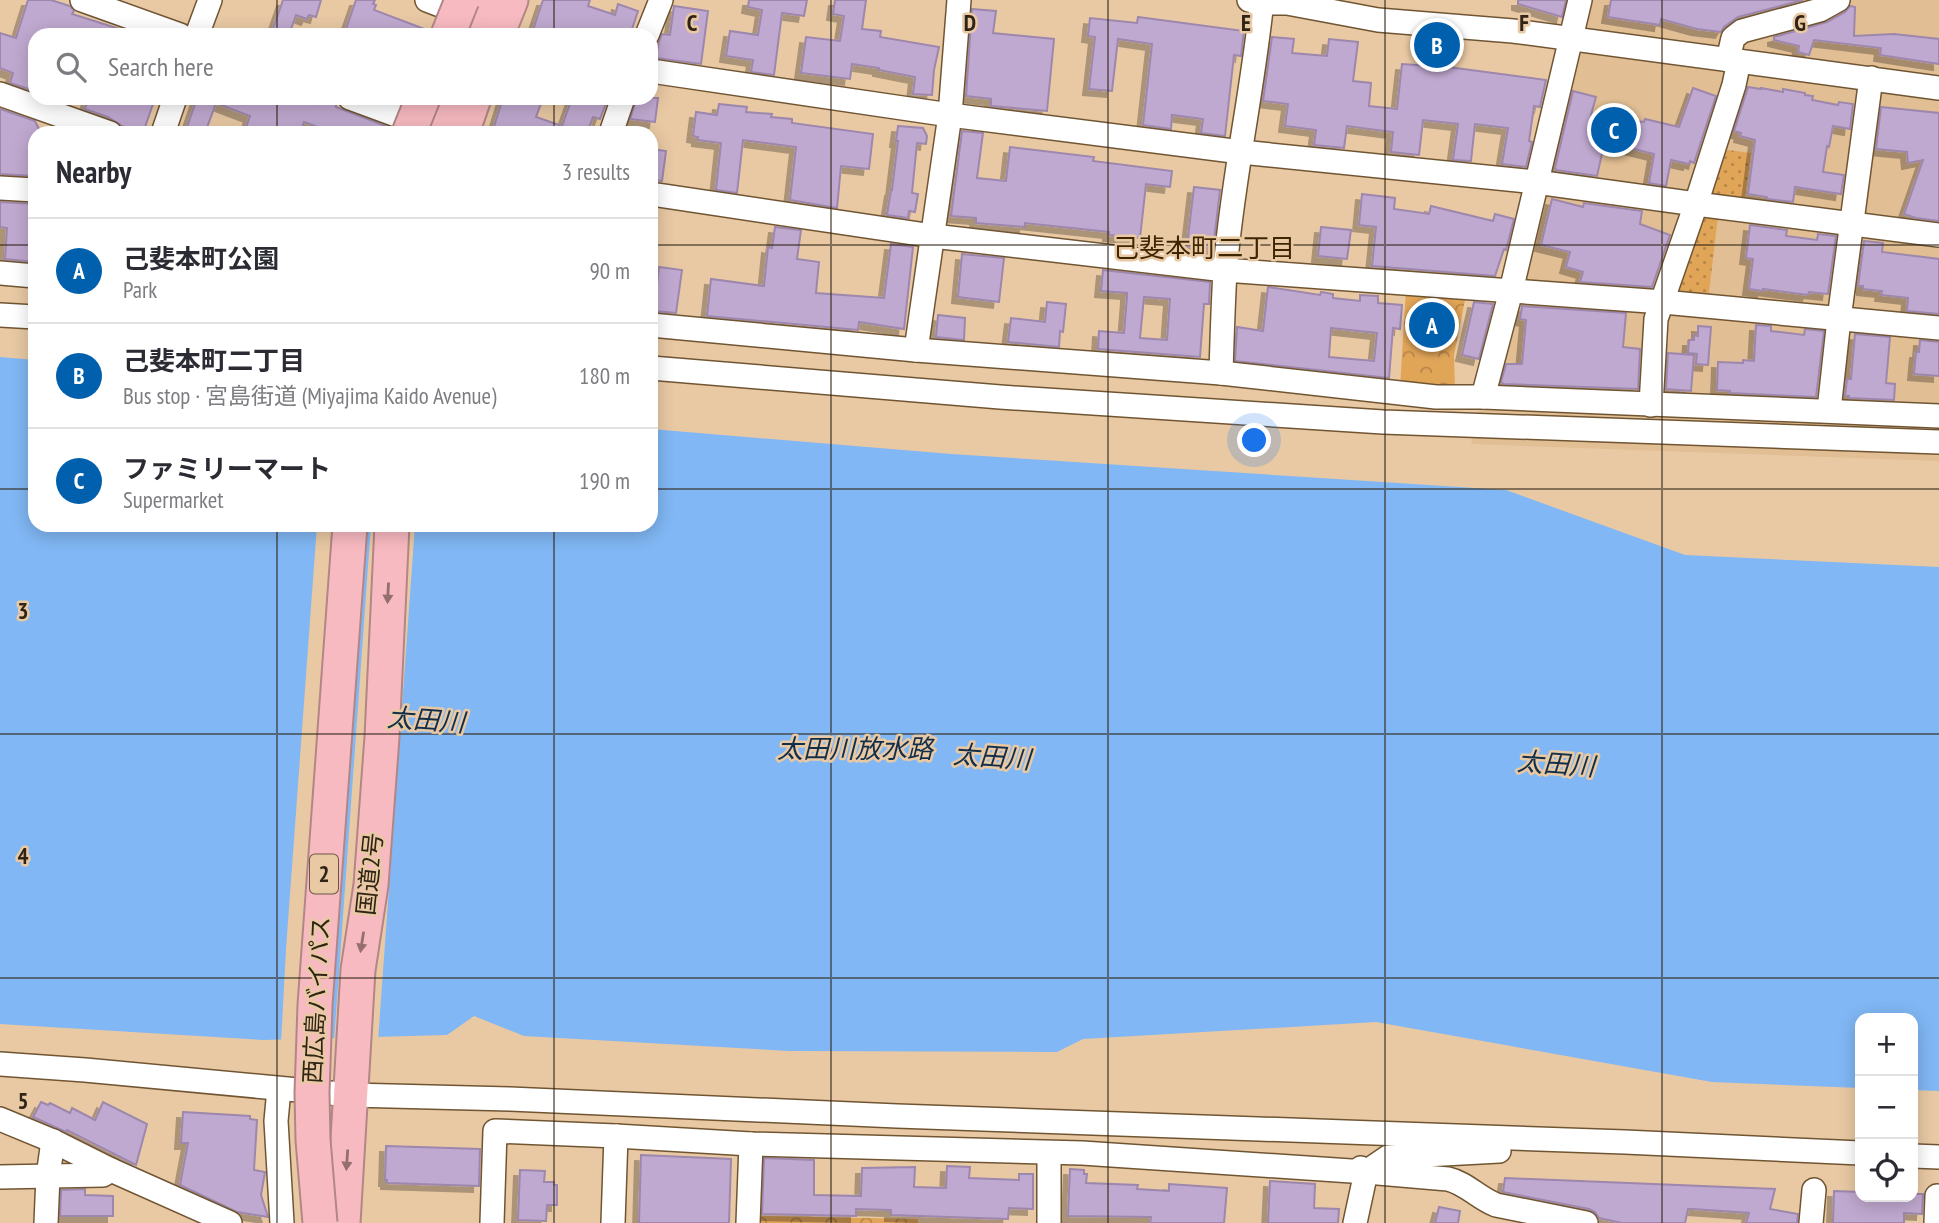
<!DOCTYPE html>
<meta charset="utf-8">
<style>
:root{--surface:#fff;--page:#f2f2f3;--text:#2b2b33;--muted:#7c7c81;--line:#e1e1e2;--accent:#0060ad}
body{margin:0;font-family:"PT Sans Narrow","Noto Sans JP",sans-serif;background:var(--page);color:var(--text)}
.controls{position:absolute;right:21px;bottom:21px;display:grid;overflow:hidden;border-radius:14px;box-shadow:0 4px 18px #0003}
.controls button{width:63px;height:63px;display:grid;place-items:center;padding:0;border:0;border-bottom:2px solid var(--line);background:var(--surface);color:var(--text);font:35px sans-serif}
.you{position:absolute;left:1255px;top:441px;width:24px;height:24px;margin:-18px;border:5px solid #fff;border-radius:50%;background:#1a73e8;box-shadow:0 0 0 10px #1a73e833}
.badge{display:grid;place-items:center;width:46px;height:46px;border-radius:50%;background:var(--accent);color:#fff;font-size:23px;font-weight:700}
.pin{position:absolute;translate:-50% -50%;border:4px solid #fff;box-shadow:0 2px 7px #0006}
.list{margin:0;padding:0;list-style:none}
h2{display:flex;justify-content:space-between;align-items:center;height:91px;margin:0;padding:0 28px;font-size:30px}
h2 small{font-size:23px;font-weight:400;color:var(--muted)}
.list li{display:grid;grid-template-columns:46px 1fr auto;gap:21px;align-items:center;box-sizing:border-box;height:105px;padding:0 28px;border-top:2px solid var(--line)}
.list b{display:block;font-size:26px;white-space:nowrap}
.list p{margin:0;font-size:23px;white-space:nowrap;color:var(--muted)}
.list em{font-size:23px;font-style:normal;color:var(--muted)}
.icon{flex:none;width:38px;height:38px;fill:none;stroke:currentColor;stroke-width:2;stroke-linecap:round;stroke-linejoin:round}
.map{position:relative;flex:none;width:1939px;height:1223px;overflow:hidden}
.search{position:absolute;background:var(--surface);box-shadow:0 4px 18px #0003;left:28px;top:28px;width:630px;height:77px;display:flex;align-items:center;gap:18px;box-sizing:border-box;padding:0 24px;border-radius:21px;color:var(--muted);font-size:26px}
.panel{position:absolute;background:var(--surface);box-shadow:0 4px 18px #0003;left:28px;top:126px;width:630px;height:406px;border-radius:21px}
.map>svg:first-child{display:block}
.built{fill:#e1be93}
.forest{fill:url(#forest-crowns)}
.garden{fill:url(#garden-dots)}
.water{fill:#80b7f4}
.pier{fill:#e9c9a4}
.building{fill:#c0a9d0;stroke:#9d87ac;stroke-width:2;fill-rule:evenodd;filter:url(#shadow)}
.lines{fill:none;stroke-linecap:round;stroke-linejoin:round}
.minor-casing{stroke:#705533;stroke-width:26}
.highway-casing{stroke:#b28685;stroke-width:37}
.minor{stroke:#fff;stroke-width:23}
.highway{stroke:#f8bac1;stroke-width:33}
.highway-bridge-casing{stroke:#b28685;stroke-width:37;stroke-linecap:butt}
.highway-bridge{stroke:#f8bac1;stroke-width:33}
.oneway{fill:#946f6c}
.grid{fill:none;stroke:#302416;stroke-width:2;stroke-opacity:0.55}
.labels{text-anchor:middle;stroke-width:5;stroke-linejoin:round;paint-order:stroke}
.shield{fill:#e9c9a4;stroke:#685641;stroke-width:2}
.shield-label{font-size:23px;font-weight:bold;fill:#302416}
.street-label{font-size:24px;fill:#302416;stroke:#e9c9a4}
.neighbourhood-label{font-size:26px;fill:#3f2602;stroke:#e9c9a4}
.water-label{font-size:26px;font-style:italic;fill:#112e4b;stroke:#e9c9a4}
.grid-label{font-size:23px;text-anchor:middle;font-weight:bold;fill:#302416;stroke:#e9c9a4;stroke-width:5;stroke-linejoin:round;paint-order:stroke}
</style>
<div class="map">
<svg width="1939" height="1223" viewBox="0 0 1939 1223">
<defs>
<pattern id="forest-crowns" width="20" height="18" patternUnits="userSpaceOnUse" patternTransform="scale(1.75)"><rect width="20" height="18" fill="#e1a558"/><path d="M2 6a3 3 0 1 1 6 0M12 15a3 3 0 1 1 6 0" fill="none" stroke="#b78648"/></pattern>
<pattern id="garden-dots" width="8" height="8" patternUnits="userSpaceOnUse" patternTransform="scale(1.75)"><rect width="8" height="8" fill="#e1a558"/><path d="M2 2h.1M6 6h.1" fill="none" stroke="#b78648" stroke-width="1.8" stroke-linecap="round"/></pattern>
<filter id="shadow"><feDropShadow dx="-6" dy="6" stdDeviation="0" flood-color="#0004"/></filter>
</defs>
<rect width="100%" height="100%" fill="#e9c9a4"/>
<path class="built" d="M1580,0H1939V461L1471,444Z"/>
<g class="forest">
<path d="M1406,289L1466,295L1454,355L1455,389L1400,387Z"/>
<path d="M756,1216L918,1219V1223H756Z"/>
</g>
<g class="garden">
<path d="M1720,149L1751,153L1744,203L1713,199L1706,189Z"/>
<path d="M1706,214L1718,216L1708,301L1682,297L1676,286L1697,219Z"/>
</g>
<path class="water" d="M0,357L35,360V525H651V429L951,454L1506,490L1685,555L1939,567V1091L1913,1090V1018H1860V1088L1712,1082L1376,1022L1083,1039L1057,1052L790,1051L524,1036L474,1016L447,1035L263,1040L0,1024Z"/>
<g class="pier">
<path d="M317,525H361L325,1042L281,1043L286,949Z"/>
<path d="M371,525H415L378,1041L334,1042Z"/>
</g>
<g class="building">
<path d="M28,0H51L70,6L74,11L72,14L129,32L128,35H35V86L31,85L29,89L10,83L13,73L0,68V33L16,38Z"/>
<path d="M283,0H321L316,17L309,15L307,19L296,15L289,35H271Z"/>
<path d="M356,0H375L373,4L376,5L374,10L430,31L429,35H344Z"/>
<path d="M543,0H590L588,6L615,15L618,4L638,11L630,35H549L533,30Z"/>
<path d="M749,0H807L804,16L782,13L774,75L751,72L753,60L726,56L730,31L758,35L762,10L748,7Z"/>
<path d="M835,0H866L862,29L881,31L880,37L939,47L934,70L932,95L913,94L915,77L879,70V68L852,64L850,79L801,73L806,37L840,41L844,16L833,14Z"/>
<path d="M1518,0H1566L1562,17L1518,4Z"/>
<path d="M1611,0H1803L1738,17L1724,27L1721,32L1697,29L1661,19L1660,25L1608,17Z"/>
<path d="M674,6L708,11L701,64L656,58L659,42L662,34L670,35Z"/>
<path d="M1850,6L1855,7L1854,36L1894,34L1939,39V64L1880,55L1881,48L1814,40L1809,55L1798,52L1799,46L1774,40V37L1827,22L1845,12Z"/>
<path d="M972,9L996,11L993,33L1054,39L1047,111L991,106V99L966,96Z"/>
<path d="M1138,17L1244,31L1241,56L1234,55L1225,136L1201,133L1203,119L1172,115L1171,129L1143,125L1152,44L1118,39L1112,91L1089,89L1095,37L1088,36L1090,18L1137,23Z"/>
<path d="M1272,37L1294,39L1292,53L1327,56L1329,39L1358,42L1353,81L1371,83L1369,106L1397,109L1402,64L1448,67L1546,80L1540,107L1534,106L1529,141L1532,142L1526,167L1502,164L1508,128L1475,124L1471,161L1453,160L1458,124L1423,120L1419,155L1391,152L1393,132L1347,126L1344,148L1314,145L1316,130L1285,126L1288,104L1263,101Z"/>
<path d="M1748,87L1761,89V88L1783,92V89L1805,93V95L1813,96L1812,100L1838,105L1839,102L1853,104L1850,129L1833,126L1829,147L1827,146L1823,172L1844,175L1841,194L1795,187L1793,202L1767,199V197L1748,194L1755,140L1740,136L1741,133L1734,131Z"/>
<path d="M1693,88L1716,96L1694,163L1690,161L1689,164L1671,160L1666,186L1649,183L1654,154L1634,149L1604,145L1597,176L1556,170L1555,168L1573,91L1596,97L1591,115L1644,122L1645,119L1679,127Z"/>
<path d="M88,98H155L143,133L122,126L108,117L85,109Z"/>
<path d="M197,98H302L318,104L320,98H336V107L391,128L390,133H334L304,122L300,133H244L250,116L216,103L205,133H185Z"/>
<path d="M503,98H543L536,117L562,126L572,98H608L600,119L593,117L587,133H503L493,130Z"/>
<path d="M637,98H658L655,122L630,119Z"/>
<path d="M719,104L747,107L746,112L772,114L771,117L792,119V123L873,134L869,169L841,166L837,208L790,200L796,147L743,140L737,193L716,190L721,143L698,140V137L693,136L696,112L717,115Z"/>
<path d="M1881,107L1939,113V221L1916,218L1904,214L1923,160L1908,163L1907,152L1876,149Z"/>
<path d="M0,109L35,121L41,133H35V176L0,174Z"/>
<path d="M898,126L923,128L927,136L926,144L917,143L912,193L918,194L915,212L909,211L908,218L887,215L891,190H892L898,141H896Z"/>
<path d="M962,131L983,133L977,178L1006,181L1010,147L1094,157L1093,161L1172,171L1170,187L1146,184L1140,238L1109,235V232L1025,223V227L976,223V218L951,216Z"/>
<path d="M651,149L666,151L662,181L651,180Z"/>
<path d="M1194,187L1220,190L1213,249L1187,246Z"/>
<path d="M1362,194L1395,198L1394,209L1429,214L1431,206L1493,221L1495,214L1514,219L1506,250L1504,249L1495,276L1372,266L1376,227L1359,225Z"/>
<path d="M1552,199L1583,207L1584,203L1642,211L1640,224L1670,235L1652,287L1580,282L1583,272L1566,267L1570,252L1541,245Z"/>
<path d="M0,202L35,204V262L5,259L7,228L0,227Z"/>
<path d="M1750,225L1787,230L1786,236L1817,240L1818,234L1836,236L1828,294L1809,292L1808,295L1763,289V291L1749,289L1753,259L1746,258Z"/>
<path d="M775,227L801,230L797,259L819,262L816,293L884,298L891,244L913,247L904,329L859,322L858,330L707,316L711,279L764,286L768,247L772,248Z"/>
<path d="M1321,227L1351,230L1347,259L1318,256Z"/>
<path d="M1864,241L1883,243L1882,252L1939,259V314L1907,311L1908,298L1881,295L1882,291L1863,289V286H1858Z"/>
<path d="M962,254L1004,258L999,302L958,297Z"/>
<path d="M659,267L682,270L676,313L654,311Z"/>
<path d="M1103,270L1210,282L1209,304H1204L1200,357L1098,349L1099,331L1124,333L1127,297V293L1101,291ZM1144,297L1170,299L1167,340L1140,338Z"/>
<path d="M1268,287L1320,295L1321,292L1333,294V298L1360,301V295L1378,296V303L1402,305L1400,329L1393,328L1389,378L1235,361L1237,327L1263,331ZM1331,328L1377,333L1374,361L1329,357Z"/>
<path d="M1047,302L1066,304L1063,332L1060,331L1059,347L1008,342L1011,318L1045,322Z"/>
<path d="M1474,302L1493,304L1479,359L1462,355Z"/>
<path d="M1522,306L1626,313L1623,347L1640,349L1638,389L1504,384L1501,382L1506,364H1522L1526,320L1520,319Z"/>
<path d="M938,315L965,318L964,340L936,337Z"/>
<path d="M1756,325L1771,326V331L1804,335L1805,329L1824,331L1816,397L1730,393V391L1717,390L1718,362L1743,363V360L1754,361Z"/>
<path d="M1698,326L1711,327L1708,365L1696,364L1697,354L1688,353L1689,340H1694V335L1698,336Z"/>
<path d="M1855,334L1890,337L1886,383L1895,384L1894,400L1849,398V396H1845L1847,379H1851Z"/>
<path d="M1920,340L1939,342V376L1914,374L1916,352H1919Z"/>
<path d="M1668,353L1694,355L1691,391L1666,389Z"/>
<path d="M41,1102L48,1105L50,1103L70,1113L72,1108L95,1120L103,1102L147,1124L136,1165L67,1130L66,1132L33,1117Z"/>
<path d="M183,1112L250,1116V1119L257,1120L254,1170L265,1172L261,1195L268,1217L237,1212L180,1185L188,1143H181Z"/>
<path d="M386,1146L480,1149L479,1186L387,1183V1180H385Z"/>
<path d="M641,1155L731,1159L729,1223H639Z"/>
<path d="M764,1158L814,1160V1195L861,1196L862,1168L915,1167L914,1187L946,1188L947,1166L970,1167L969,1178L1019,1180V1174H1033V1209L1009,1208L1008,1219L891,1215V1210L856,1209V1216L762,1214Z"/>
<path d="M1070,1169L1084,1170V1174H1087L1086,1183L1138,1185L1137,1189L1169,1191V1184L1227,1188L1224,1223H1150L1151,1217L1068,1216Z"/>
<path d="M520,1170L545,1171L544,1182H554V1185H557V1205H547L546,1221L518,1220Z"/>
<path d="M1505,1178L1775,1189L1770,1209L1798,1214L1797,1223H1746L1749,1213L1693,1209H1688L1685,1223H1622L1599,1218L1595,1212L1589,1209L1503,1192Z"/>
<path d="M1270,1181L1315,1184L1314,1208L1339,1209L1338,1223H1268Z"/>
<path d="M85,1189V1195L113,1196V1216H60L61,1190Z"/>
<path d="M1834,1191L1860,1192V1197H1913V1194H1923L1922,1214L1904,1213V1223H1833Z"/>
<path d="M1439,1207L1460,1211L1458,1223H1435Z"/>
</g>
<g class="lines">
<defs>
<g id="minor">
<path d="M82,0L180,35"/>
<path d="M427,0L469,16"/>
<path d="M1249,0L1262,3H1287L1378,20L1513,31L1939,88"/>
<path d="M197,35L210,0"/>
<path d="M647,35L661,0"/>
<path d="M1728,60L1733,38L1742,31L1820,10L1838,0"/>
<path d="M651,71L950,115L1241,152L1536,182L1696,204L1939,235"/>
<path d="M0,94L110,133"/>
<path d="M350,98L426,126"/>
<path d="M163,133L175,98"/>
<path d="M611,133L623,98"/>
<path d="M0,188L35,190"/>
<path d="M651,194L933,236L1225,270L1663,302L1939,328"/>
<path d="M0,273L35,276"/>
<path d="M0,315L35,317"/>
<path d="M651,325L916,350L1221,373L1436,397H1483L1939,416"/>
<path d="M916,350L950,115L959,0"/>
<path d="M651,368L1000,397L1383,422L1939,442"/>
<path d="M1221,373C1222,339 1223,305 1225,271C1232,181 1253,91 1262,0"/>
<path d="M1483,397L1511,291L1580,0"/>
<path d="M1651,405L1656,319L1696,204L1734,85L1739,61"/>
<path d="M1829,410L1839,319L1871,78"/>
<path d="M0,1064L85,1070L351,1095L510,1099L897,1116L1625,1142L1860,1153"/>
<path d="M279,1089L276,1121L282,1223"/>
<path d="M0,1119L53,1141L111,1170L230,1223"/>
<path d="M1913,1156L1939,1157"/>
<path d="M1361,1168L1366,1172L1388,1157L1499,1151"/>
<path d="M0,1177L103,1175L111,1170"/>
<path d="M46,1223L48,1176L53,1141"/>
<path d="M492,1223L495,1131L616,1136L751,1144L1082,1153L1366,1172L1448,1179C1466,1183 1478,1198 1496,1205L1586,1223"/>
<path d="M613,1223L616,1136"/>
<path d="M748,1223L751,1144"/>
<path d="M1049,1223V1153"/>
<path d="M1355,1223L1366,1172"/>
<path d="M1811,1223L1814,1190"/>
<path d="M1936,1223L1937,1196"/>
</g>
<g id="highway">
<path d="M471,35L485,0"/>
<path d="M497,35L511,0"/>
<path d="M427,133L441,98"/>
<path d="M462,133L474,98"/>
<path d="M343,1223L358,970L371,885L382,737L392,525"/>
</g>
</defs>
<use href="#minor" class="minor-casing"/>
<use href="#highway" class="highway-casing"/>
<use href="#minor" class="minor"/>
<use href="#highway" class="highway"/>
<defs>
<g id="highway-bridge">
<path d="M448,35L462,0"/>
<path d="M409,133L423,98"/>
<path d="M320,1223L313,1140L312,1093L315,1005L350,525"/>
</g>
</defs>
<use href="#highway-bridge" class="highway-bridge-casing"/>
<use href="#highway-bridge" class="highway-bridge"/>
</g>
<defs><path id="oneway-solid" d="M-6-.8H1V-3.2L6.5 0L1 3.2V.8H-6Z" transform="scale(1.75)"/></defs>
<g class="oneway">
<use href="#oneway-solid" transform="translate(388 593) rotate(93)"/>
<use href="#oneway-solid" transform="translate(362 942) rotate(99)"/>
<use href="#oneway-solid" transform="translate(347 1160) rotate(94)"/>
</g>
<path class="grid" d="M277,0V35M554,0V35M831,0V1223M1108,0V1223M1385,0V1223M1662,0V1223M277,98V133M554,98V133M0,245H35M651,245H1939M0,489H35M651,489H1939M277,525V1223M554,525V1223M0,734H1939M0,978H1939"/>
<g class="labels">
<rect class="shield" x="310" y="854.5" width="28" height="39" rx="5"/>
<g class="shield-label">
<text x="324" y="882">2</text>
</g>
<g class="street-label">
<text transform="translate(370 874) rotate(-84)" y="8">国道2号</text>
<text transform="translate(317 1000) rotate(-87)" y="8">西広島バイパス</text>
</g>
<g class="neighbourhood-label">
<text x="1204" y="257">己斐本町二丁目</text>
</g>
<g class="water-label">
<text transform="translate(426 720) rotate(4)" y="9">太田川</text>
<text x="855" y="758">太田川放水路</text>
<text transform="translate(992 757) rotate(4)" y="9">太田川</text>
<text transform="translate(1556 764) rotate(4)" y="9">太田川</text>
</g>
</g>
<g class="grid-label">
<text x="692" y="31">C</text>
<text x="970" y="31">D</text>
<text x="1246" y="31">E</text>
<text x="1524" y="31">F</text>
<text x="1800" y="31">G</text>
<text x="23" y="619">3</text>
<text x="23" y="864">4</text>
<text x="23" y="1109">5</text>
</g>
</svg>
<div class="controls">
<button>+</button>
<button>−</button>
<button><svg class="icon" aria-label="locate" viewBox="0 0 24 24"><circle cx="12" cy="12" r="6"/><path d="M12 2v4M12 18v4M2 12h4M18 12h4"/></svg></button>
</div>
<div class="you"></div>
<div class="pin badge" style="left:1432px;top:325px">A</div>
<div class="pin badge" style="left:1437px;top:45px">B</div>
<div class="pin badge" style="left:1614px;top:130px">C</div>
<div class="search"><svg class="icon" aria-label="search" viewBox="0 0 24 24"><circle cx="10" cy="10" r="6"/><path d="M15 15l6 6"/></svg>Search here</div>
<section class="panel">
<h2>Nearby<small>3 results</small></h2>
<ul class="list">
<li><span class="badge">A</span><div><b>己斐本町公園</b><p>Park</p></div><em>90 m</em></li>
<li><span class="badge">B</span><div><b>己斐本町二丁目</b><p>Bus stop · 宮島街道 (Miyajima Kaido Avenue)</p></div><em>180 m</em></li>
<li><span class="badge">C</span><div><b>ファミリーマート</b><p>Supermarket</p></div><em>190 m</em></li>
</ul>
</section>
</div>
